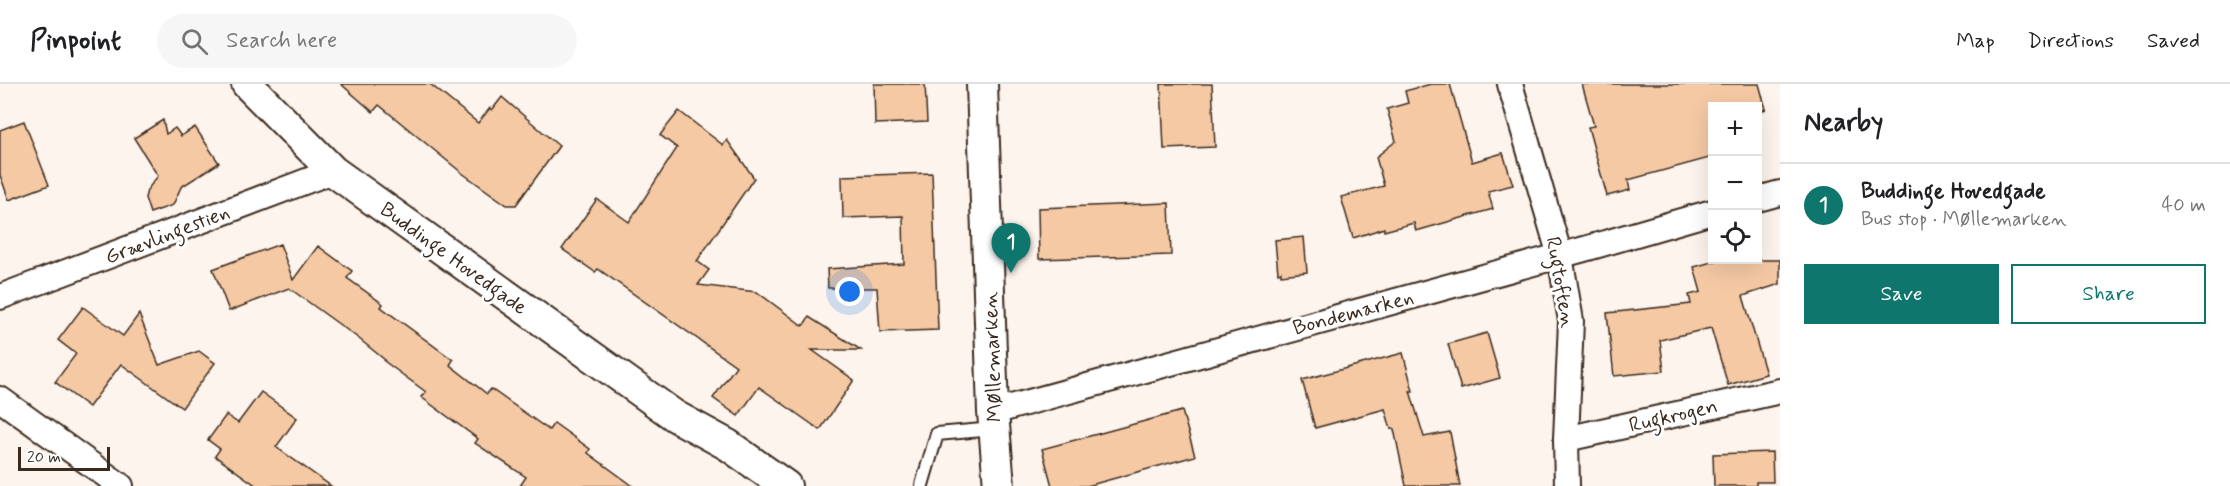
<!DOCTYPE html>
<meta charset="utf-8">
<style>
:root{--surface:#fff;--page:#f6f6f6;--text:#202124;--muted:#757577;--line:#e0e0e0;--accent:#0f766e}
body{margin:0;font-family:Mynerve,sans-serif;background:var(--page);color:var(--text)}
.controls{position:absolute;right:18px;top:18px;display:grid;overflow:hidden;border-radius:0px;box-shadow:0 6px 24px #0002}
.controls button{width:54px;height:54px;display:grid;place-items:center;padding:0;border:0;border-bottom:2px solid var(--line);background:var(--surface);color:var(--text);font:30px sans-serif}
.scale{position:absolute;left:18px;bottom:15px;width:92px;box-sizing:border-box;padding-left:6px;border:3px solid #3b2a1e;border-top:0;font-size:16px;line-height:21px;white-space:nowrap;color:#3b2a1e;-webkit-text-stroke:4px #fff;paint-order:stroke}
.you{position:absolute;left:850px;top:208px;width:21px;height:21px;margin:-15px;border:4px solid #fff;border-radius:50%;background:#1a73e8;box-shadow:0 0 0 9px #1a73e833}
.badge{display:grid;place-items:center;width:39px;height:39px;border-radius:50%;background:var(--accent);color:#fff;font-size:20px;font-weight:700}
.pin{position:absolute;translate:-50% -50px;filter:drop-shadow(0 2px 3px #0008)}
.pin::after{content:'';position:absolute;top:32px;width:21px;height:18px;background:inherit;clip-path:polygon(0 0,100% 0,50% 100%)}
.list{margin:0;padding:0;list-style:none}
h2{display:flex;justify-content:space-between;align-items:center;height:78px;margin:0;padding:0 24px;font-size:26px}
h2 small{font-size:20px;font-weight:400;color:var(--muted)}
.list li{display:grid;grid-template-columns:39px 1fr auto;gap:18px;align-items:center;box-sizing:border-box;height:84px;padding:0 24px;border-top:2px solid var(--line)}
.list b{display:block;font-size:22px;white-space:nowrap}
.list p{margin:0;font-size:20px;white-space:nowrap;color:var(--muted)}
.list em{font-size:20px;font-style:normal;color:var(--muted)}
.actions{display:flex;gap:12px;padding:18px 24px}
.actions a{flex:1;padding:14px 0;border:2px solid var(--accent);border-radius:0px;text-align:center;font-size:21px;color:var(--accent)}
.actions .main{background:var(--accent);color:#fff}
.icon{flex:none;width:33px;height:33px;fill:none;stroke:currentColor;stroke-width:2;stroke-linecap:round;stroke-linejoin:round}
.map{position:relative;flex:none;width:1780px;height:402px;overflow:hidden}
header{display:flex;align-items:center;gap:36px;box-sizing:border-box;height:84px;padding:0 30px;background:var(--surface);border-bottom:2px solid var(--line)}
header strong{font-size:28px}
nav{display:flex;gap:33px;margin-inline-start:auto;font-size:21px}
.search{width:420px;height:54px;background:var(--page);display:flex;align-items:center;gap:15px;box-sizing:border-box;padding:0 21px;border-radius:33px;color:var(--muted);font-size:22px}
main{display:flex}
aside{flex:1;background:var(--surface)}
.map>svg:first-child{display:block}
.building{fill:#f5c9a4;stroke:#3b2a1e;stroke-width:1.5}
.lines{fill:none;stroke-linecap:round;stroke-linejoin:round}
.service-casing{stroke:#3b2a1e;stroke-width:16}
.minor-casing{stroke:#3b2a1e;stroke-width:28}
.tertiary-casing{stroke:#3b2a1e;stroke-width:34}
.service{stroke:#fff;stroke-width:12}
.minor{stroke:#fff;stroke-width:24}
.tertiary{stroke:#fff;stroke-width:30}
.labels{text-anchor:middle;stroke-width:6;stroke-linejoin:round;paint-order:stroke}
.street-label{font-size:21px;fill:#3b2a1e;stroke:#fff}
</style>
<header>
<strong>Pinpoint</strong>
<div class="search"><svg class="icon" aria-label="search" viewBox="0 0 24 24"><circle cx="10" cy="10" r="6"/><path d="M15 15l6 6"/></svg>Search here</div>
<nav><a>Map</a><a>Directions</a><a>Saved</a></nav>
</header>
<main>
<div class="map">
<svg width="1780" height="402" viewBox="0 0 1780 402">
<rect width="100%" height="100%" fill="#fdf4ed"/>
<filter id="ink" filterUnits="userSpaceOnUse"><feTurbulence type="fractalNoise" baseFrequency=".0167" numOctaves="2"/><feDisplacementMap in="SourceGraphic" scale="12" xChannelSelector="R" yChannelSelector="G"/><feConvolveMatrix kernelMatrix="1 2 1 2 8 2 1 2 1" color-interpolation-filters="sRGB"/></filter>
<g filter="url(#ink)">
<g class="building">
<path d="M341,0H430L478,39L490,24L492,26L502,13L559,62L516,121H507L462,89L379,21L373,28Z"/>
<path d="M874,0H925L927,38L875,40Z"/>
<path d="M1161,0H1212L1215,63L1164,65Z"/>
<path d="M1431,0H1450L1472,78L1503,69L1513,101L1488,107L1493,125L1416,147L1414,139L1384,147V144L1353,154L1341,113L1384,102L1376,73L1396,57L1387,25L1408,19L1405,7Z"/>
<path d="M1582,0H1759L1766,25L1758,28V22H1713V73L1628,96L1630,106L1607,112L1588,43L1594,42Z"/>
<path d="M679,27L723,61L727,56L754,94L697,177L709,186L698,201L757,208L803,242L809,233L861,266H812L854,296L820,346L759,303L738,332L713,314L736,282L598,185L595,188L562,165L597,115L629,138L677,64L660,51Z"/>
<path d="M163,36L166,50L175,44L181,52L195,43L219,79L181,103L173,121L150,129L145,114L147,106L158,92L134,54Z"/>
<path d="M24,37L49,101L9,116L0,91V46Z"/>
<path d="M932,89L938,246L880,248L877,204H828L827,185L904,180L903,132L843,134L842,92Z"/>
<path d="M1169,119L1171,171L1039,175L1038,124Z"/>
<path d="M1304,153L1307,188L1281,191V188L1278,189L1275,156Z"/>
<path d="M280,160L293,196L318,162L352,187L347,194L383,220L381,223L453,276L450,281L487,310L491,305L549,346L554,339L590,365L588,369L633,402H520L526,393L475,359L478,355L421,313L426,308L384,277L385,276L358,254L289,204L229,227L213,185Z"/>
<path d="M1719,176H1780V200L1743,212L1766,290L1728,301L1711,244L1660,256L1664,287L1614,292L1607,229L1691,220L1689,211L1701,208L1694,183Z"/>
<path d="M83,223L123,252L139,230L159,281L199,267L215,279L182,324L121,280L89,323L55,298L76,270L58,256Z"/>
<path d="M1487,249L1500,294L1461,305L1448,260Z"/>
<path d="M1403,269L1413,307H1410L1424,353L1450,348L1460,402H1406L1394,345H1391L1385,325L1315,344L1302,296Z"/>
<path d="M261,308L297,334L276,363L331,402H257L215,372L220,365L208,356L226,331L238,339Z"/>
<path d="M1182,327L1195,372L1087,402H1052L1042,365Z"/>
<path d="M1772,368L1773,398H1756V402H1714L1713,370Z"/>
</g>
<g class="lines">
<defs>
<path id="service" d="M922,401L937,350L994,345"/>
<g id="minor">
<path d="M1510,0L1560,172L1571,237L1566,355L1567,402"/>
<path d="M1758,115L1780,109"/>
<path d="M0,213L333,87"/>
<path d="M0,315L121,402"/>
<path d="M993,328L1588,164L1712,128"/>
<path d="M1566,355L1780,307"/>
</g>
<g id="tertiary">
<path d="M247,0L333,87L675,332L728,361L786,402"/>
<path d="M982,0L993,328L999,402"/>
</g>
</defs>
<use href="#service" class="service-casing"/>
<use href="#minor" class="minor-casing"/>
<use href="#tertiary" class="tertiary-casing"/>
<use href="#service" class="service"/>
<use href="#minor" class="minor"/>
<use href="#tertiary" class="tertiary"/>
</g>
</g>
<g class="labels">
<g class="street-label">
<text transform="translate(167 150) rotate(-21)" y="7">Grævlingestien</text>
<text transform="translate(454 174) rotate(36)" y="7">Buddinge Hovedgade</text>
<text transform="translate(1561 198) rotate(80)" y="7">Rugtoften</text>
<text transform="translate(1353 228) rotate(-15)" y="7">Bondemarken</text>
<text transform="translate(992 273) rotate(-92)" y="7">Møllemarken</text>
<text transform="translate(1673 331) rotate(-13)" y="7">Rugkrogen</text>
</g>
</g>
</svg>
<div class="controls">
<button>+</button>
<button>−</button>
<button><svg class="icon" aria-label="locate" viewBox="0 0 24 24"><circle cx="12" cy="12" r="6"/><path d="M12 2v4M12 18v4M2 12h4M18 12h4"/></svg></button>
</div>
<div class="scale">20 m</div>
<div class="you"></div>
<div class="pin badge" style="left:1011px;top:189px">1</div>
</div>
<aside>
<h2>Nearby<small></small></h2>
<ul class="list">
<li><span class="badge">1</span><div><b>Buddinge Hovedgade</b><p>Bus stop · Møllemarken</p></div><em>40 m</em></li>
</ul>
<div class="actions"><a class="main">Save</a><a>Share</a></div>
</aside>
</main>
